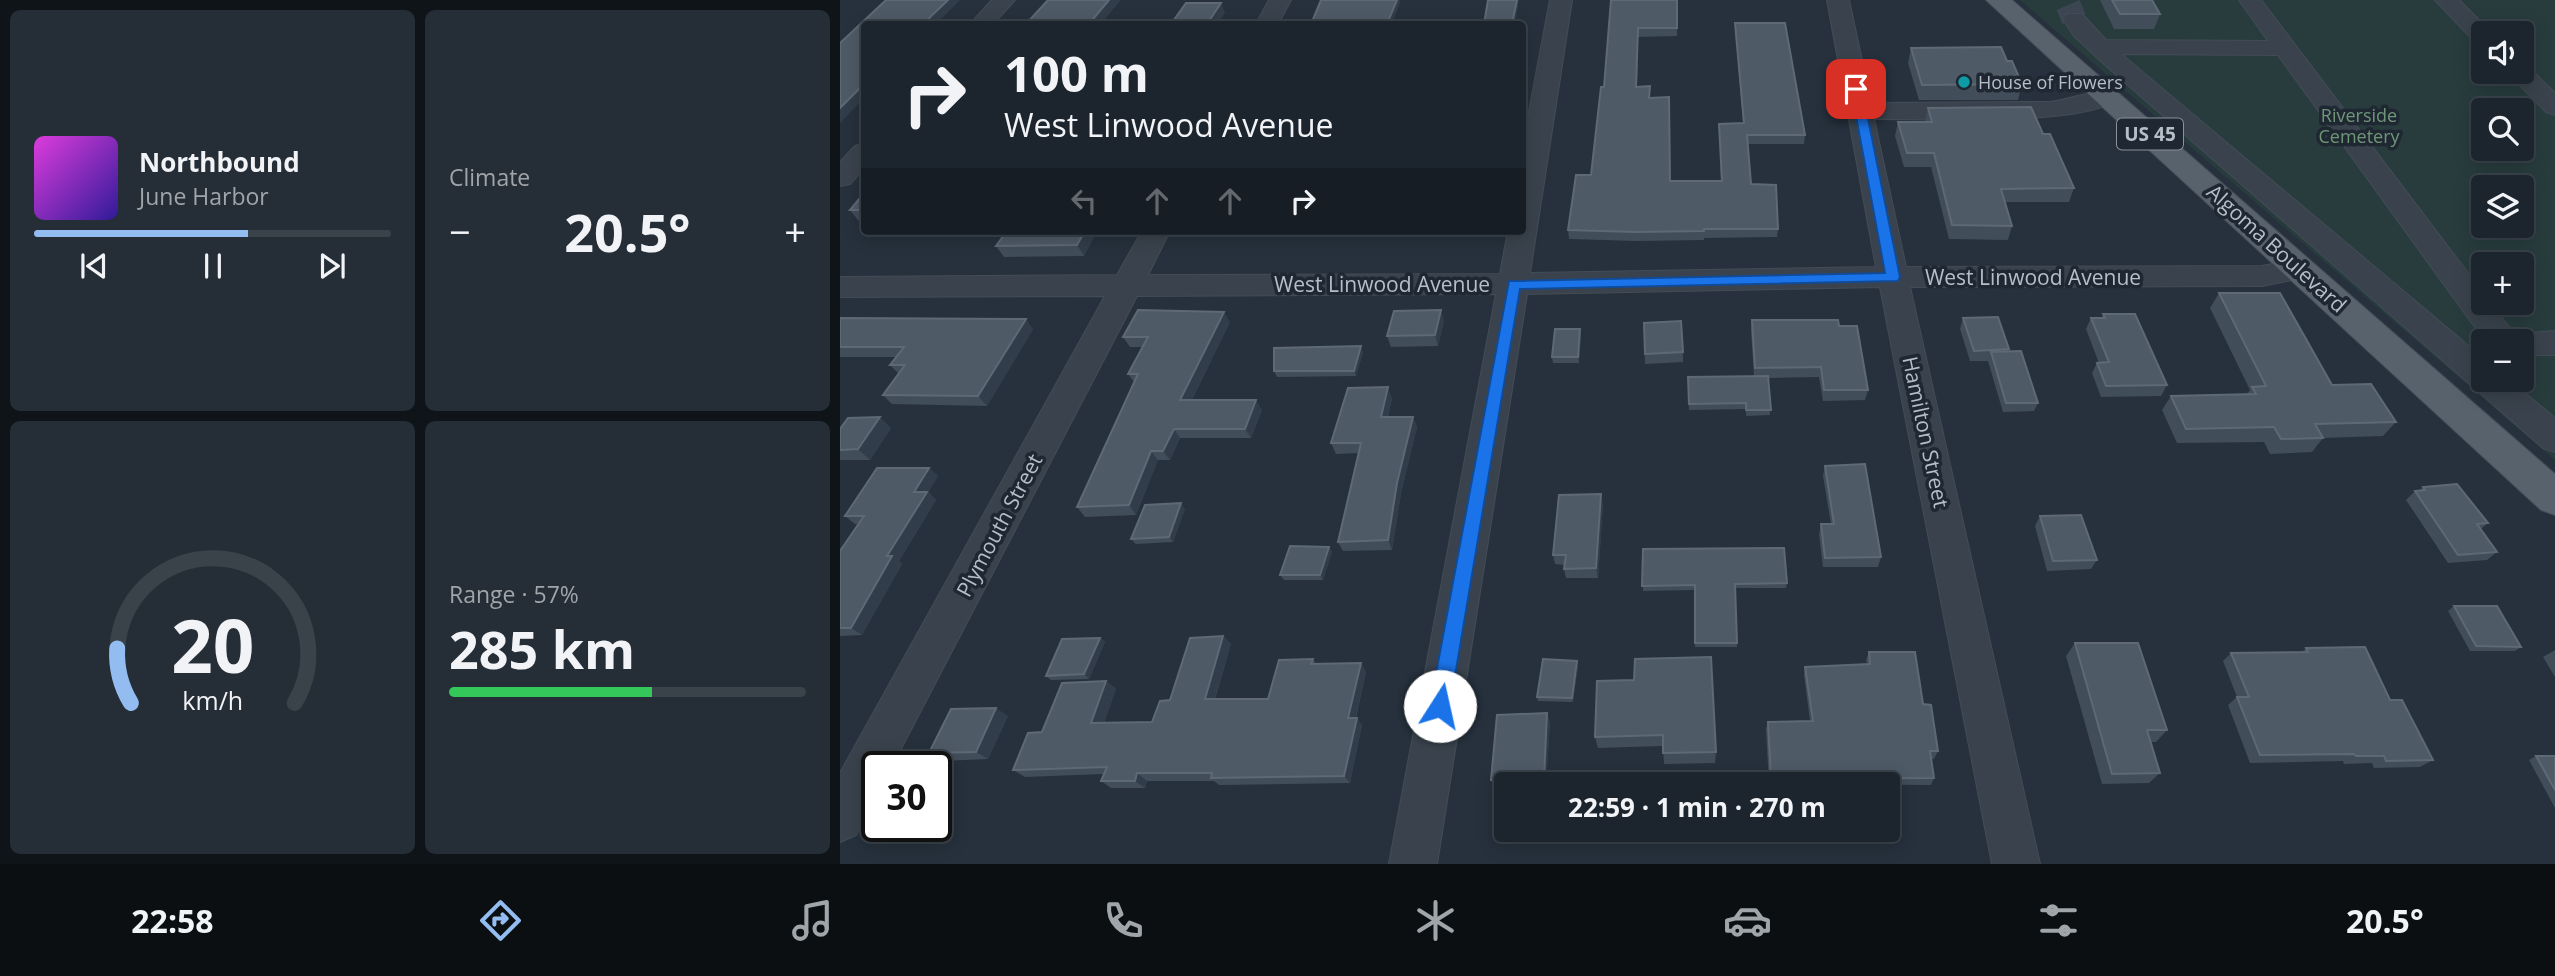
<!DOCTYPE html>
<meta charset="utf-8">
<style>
body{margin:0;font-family:"Open Sans",sans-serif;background:#252d36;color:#f1f3f6;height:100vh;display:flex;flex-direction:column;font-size:26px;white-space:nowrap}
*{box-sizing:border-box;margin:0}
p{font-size:23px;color:#a0a5aa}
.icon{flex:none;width:38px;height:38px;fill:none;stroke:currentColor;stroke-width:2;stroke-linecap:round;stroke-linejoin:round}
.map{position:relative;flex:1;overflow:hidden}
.sheet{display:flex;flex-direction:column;gap:10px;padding:10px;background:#0f1419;width:840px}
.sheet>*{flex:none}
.banner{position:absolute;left:21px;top:21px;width:665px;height:214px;border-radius:7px;box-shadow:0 4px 18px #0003,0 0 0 2px #3a424a;background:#1c252e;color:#f1f3f6;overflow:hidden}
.controls{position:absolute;left:1631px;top:21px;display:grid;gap:14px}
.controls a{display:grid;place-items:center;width:63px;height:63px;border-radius:7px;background:#1c252e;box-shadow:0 4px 18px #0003,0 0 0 2px #3a424a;font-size:35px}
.speed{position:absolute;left:21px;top:751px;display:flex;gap:14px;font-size:35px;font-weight:700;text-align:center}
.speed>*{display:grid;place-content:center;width:91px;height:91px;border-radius:50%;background:#1c252e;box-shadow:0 4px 18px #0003,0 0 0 2px #3a424a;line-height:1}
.speed .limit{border:4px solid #111;border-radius:10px;background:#fff;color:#111}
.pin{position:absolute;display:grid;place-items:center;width:60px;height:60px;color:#fff;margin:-30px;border-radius:14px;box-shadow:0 4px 10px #0006}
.me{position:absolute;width:77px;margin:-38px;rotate:10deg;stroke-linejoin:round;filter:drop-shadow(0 0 5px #0008)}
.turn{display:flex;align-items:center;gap:24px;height:147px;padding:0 28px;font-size:32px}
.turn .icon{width:91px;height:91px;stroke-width:2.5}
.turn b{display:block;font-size:49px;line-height:60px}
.lanes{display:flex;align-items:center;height:66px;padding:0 28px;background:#0003;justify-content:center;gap:35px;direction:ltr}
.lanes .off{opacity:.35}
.big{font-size:52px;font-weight:700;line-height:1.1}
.sheet .card{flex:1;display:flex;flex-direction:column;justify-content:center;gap:10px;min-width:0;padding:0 24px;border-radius:10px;background:#252d36}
.sheet .dial{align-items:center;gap:0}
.dial svg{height:182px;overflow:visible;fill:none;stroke:#3a424a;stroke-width:7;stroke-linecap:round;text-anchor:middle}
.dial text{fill:#f1f3f6;stroke:none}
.song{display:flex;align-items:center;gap:21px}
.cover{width:84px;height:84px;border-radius:10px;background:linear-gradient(135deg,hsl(300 70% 55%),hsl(250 70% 35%))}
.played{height:7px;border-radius:4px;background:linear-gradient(90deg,#93bcf0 60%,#3a424a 60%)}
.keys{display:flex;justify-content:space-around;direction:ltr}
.heat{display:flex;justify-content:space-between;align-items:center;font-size:38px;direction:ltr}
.charge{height:10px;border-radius:5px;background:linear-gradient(90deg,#34c759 57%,#3a424a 0)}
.sheet .tiles{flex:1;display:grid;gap:10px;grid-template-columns:repeat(2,1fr)}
.trip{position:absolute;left:654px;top:772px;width:406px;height:70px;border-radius:7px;background:#1c252e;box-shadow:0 4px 18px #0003,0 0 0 2px #3a424a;font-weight:700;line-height:70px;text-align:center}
.tabs{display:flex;height:112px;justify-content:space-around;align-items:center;background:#0b0f12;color:#a0a5aa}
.tabs .icon{width:49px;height:49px}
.tabs .active{color:#93bcf0}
.tabs b{font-size:32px;color:#f1f3f6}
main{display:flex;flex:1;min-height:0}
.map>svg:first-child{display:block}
</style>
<main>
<section class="sheet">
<div class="tiles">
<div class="card">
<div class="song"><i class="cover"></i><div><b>Northbound</b><p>June Harbor</p></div></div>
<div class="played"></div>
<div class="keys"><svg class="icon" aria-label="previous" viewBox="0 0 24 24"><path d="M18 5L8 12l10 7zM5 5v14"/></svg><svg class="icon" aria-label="pause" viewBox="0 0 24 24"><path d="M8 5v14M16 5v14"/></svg><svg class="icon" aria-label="next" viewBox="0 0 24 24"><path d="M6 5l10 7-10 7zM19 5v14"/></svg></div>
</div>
<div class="card"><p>Climate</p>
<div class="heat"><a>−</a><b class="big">20.5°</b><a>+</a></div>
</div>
<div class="card dial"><svg viewBox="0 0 100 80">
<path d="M14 69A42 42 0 1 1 86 69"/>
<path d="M14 69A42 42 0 0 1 8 45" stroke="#93bcf0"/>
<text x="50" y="56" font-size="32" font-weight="700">20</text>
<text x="50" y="72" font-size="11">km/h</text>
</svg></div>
<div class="card"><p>Range · 57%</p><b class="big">285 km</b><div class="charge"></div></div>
</div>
</section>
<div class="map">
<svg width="1715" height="864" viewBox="0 0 1715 864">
<rect width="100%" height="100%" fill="#26313d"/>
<path fill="#283c3e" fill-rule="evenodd" d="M1180 0H1715V460ZM1643 33H1682V72H1643ZM1643 110H1682V149H1643ZM1643 187H1682V226H1643ZM1643 264H1682V303H1643ZM1643 341H1682V380H1643Z"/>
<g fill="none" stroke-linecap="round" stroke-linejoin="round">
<path stroke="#3c4652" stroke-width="25" stroke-dasharray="25 12" stroke-linecap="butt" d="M1228 5 1234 19"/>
<g stroke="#434c56" stroke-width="2">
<path id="minor" d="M152 0H175L153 24H130Z
M429 0H451L438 24H416Z
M710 0H732L690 273 1036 267 987 0H1009L1031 103 1210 102C1229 100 1261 87 1276 91L1279 96C1258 128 1077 118 1034 119L1066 267 1422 266 1461 259 1472 262 1476 269 1472 276 1422 286 1070 287 1200 864H1152L1040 287 687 294 597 864H549L656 294 297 296 52 766H37V796L16 835 0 842V773L265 296 0 297V277L277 275 302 231H330L308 275 660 274 668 231H682V149Z
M1399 0H1421L1643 293V303H1651L1674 334 1715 331V355H1682V341H1645L1438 55 1281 54 1643 358V380H1669L1715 418V452L1703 448 1263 63 1234 36 1223 19 1226 14H1242L1266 40 1428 41Z
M1595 0H1619L1652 33H1643V44L1635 42Z
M1682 65 1688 67 1715 93V115L1706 112 1667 72H1682Z
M24 144V168L10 184 0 186V162L15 146Z"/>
</g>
<g stroke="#434c56" stroke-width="2">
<path id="major" d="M1146 0H1172L1715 474V515L1701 510Z"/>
</g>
<use href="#minor" fill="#3a434d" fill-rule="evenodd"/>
<use href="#major" fill="#58626d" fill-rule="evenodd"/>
</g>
<path fill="#424d5a" d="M771 0H837V36L798 37 797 87 810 98 830 181H881L879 124 903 123 895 23 965 135 964 144H908L911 184 938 229 937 237 864 238V240L797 241 729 239 728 230 751 175 764 87Z
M1260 0H1312L1320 14 1314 29H1274Z
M1071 48 1167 61 1182 84 1178 100H1079L1068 63Z
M1088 108 1203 134 1234 188 1229 202H1165L1172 226 1168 240 1109 239 1091 167H1064L1055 136 1058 122H1085Z
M24 193V220H18L10 210Z
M257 231 244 256 164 257 156 246Z
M1379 293 1492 385 1556 422 1543 436 1483 438 1472 452 1430 454 1424 442 1337 443 1322 410 1331 396 1407 394 1410 390 1370 308Z
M1263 314 1327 385 1321 396 1261 397 1252 373 1257 363H1259L1246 329 1251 318H1262Z
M0 318 193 329 147 406 52 404 43 395 58 373 50 365 56 357H0Z
M1123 318 1169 349 1168 352 1198 403 1194 411 1163 412 1148 361H1130L1120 329Z
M912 320 999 326 1028 390 1025 400 983 401 979 377 928 378 930 415 906 416V409L849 410 848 377 914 376 911 331Z
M604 321 598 346 551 347 547 336Z
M390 322 352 400 422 410 411 438H340L330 460H318L296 515 245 517 237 507 294 382 288 374 303 347H290L283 337Z
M804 323 843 352V362L805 364Z
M741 334 739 363H713L712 357Z
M523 352 516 376 437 377 434 371Z
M552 398 548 417H573L577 427 561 493 552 550 503 551 498 542 519 453 496 454 491 443Z
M51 428 30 460H0V429Z
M985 466 1041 557 1038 567H983L979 534 981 524H991L983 476Z
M89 468 98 476 88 492 96 500 59 561 62 564 22 635 0 636V551L18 524H15L5 516Z
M1583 487 1648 523 1641 529 1657 552 1647 560 1608 563 1566 500 1575 491H1579Z
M763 504 758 578H726L724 569 725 565 715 564 713 555Z
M345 509 333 542 296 544 291 539Z
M1200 516 1257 560 1251 569 1207 571 1195 526Z
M489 547 492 552 483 580H444L440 575Z
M803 549 947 583 946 588H895L897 647H855V590L803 591Z
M1614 606 1681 647 1675 651H1630L1608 611Z
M383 636 391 644 375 699H428L473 659 476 664 521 663 526 672 516 718 522 725 510 783 379 785 374 781H307L305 788H271L261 781 264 774 185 777 173 770 202 732 266 681 276 689 264 723 312 722Z
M260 638 265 642 249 679 211 680 206 676Z
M1235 643 1327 730 1316 742H1311L1320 773 1309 783 1262 784 1226 656Z
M1466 648 1550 700 1593 760 1580 767 1534 768 1532 763 1504 764 1503 761 1410 763 1388 705 1397 697 1383 661 1391 653 1462 652Z
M1715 650V677L1703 657Z
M1029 652 1083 704 1098 751 1094 759H1091L1094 778 1091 785 929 784 926 729 928 722 970 721 964 675 965 667 1027 664 1026 660Z
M737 661 738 665 733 702 698 701 697 697Z
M794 680 876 752 875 763 824 764 823 746 758 748 755 737Z
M168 716 148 759 102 761 89 753Z
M710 721 706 784H667V787L654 788 651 780Z
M1696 756H1715V808L1689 760Z"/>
<path fill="#313d4a" d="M108 0H120L96 24H83Z
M269 0H281L261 24H249Z
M557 0H560V3L552 24H547Z
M677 0H679L675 24H672Z
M381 3 385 13 378 24H367Z
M24 84V98L0 123V108Z
M245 231H257L244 256 237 245Z
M601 310 604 321 598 346 595 335Z
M384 312 390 322 347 410 340 400Z
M186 319 193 329 147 406 138 396Z
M740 329 741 334 739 363 738 357Z
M521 346 523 352 516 376 514 371Z
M548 387 552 398 545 427 541 417Z
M416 400 422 410 411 438 405 429Z
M40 417 51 428 30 460 18 449Z
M573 417 577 427 561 493 552 550 548 540 557 483Z
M334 429 340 438 330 460 323 451Z
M311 451 318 460 296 515 289 505Z
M89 468 98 476 88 492 96 500 59 561 62 564 22 635 11 628 47 556 74 492Z
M761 494 763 504 758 578 756 568Z
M341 503 345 509 333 542 329 537Z
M489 547 492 552 483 580 480 575Z
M383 636 391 644 372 707 365 699Z
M260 638 265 642 249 679 244 674Z
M737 661 738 665 733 702 732 698Z
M521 663 526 672 514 725 508 718Z
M266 681 276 689 261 731 251 723Z
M156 708 168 716 148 759 136 752Z
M707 713 710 721 706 784H705L704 779Z
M517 718 522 725 510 783 504 776Z
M297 773 307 781 305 788 295 781Z"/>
<path fill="#4e5a66" stroke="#5e6975" stroke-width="2" d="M46 0H108L83 24H24V84L0 108V43Z
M208 0H269L249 24H186Z
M481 0H557L547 24H471Z
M648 0H677L672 24H644Z
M771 0H837V28H798L796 87 810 86 809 98 829 97 830 181H882L879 124 904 123 895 23H945L965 135H907L911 184 936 185 938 229H864V231L796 232 728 230 736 175H751L761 87H764Z
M1272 0H1312L1320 14H1280Z
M346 3H381L367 24H331Z
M1161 47 1167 61H1172L1182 84 1082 85 1071 48Z
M1191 107 1203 134H1210L1234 188 1161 189 1172 226 1112 225 1094 153H1067L1058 122H1092L1088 108Z
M24 193V210H10Z
M167 231H245L237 245 156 246Z
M1379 293H1440L1492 385 1531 384 1556 422 1475 424 1483 438 1441 439 1434 427 1346 429 1331 396 1416 394 1412 387 1426 386Z
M298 310 384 312 340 400H416L405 429H334L323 451H311L289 505 237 507 298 374H288L308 337H283Z
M601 310 595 335 547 336 554 311Z
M1263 314H1295L1327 385 1266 386 1257 363 1269 362 1251 318H1265Z
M1158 317 1169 349 1134 351 1123 318Z
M0 318 186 319 138 396 43 395 65 365H50L64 347H0Z
M912 320H998L999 326H1017L1028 390H984L981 367 915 368Z
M841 321 843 352 805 354 804 323Z
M715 329H740L738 357H712Z
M521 346 514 371H434V348Z
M1181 351 1198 403H1166L1151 352Z
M928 376 931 410H906V403L849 404 848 377Z
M548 387 541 417H573L557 483 548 540 498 542 521 443H491L508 388Z
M40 417 18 449 0 450V429L8 418Z
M1025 464 1041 557 985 558 981 524H994L985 466Z
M37 468H89L74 492H87L47 556H52L11 628H0V551L24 516H5Z
M1617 484 1648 523 1637 524 1657 552 1618 555 1575 491 1585 490 1583 487Z
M761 494 756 568 724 569 726 555H713L719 495Z
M341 503 329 537 291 539 305 505Z
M1241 515 1257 560 1213 561 1200 516Z
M450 546 489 547 480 575H440Z
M944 548 947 583 895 584 897 643H855V585L802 586 803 549Z
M1614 606H1657L1681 647 1636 646Z
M383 636 365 699H428L439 660 473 659 471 664 521 663 508 718H517L504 776 371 778 372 773H297L295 781H261L267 767 173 770 188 733 202 732 222 683 266 681 251 723 312 722 320 701 330 700 350 638Z
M260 638 244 674 206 676 222 639Z
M1235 643H1298L1327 730H1307L1320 773 1272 774Z
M1525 647 1550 700H1562L1593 760 1546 761 1544 756H1516L1514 754 1420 755 1397 697H1409L1391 653 1468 652 1466 648Z
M1029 652H1075L1083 704 1091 705 1098 751H1090L1094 778 931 779 928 722 973 721 965 667 1030 664Z
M871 657 876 752 823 753V735L755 737 757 681 794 680 795 659Z
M703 659 737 661 732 698 697 697Z
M156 708 136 752 89 753 111 709Z
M707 713 704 779 651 780 657 715Z
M1696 756H1715V790Z"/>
<path fill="#1a73e8" stroke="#114b97" stroke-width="2" d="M1016 85 1022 89 1060 277 1058 281 680 289 610 706 607 712 600 715 593 712 590 706 669 281 1045 273 1011 89Z"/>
<circle fill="#0f9aa8" stroke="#1f2832" stroke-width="2.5" cx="1124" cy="82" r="7"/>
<g text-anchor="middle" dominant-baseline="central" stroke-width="7" stroke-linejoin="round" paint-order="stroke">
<g font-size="18" fill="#b6bec8" stroke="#1f2832" text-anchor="start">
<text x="1138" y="82">House of Flowers</text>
</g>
<g font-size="18" fill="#6f9777" stroke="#1f2832">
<text x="1519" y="115">Riverside<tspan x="1519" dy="21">Cemetery</tspan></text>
</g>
<rect fill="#1f2832" stroke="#89919b" stroke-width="2" x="1277" y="118.5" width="66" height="31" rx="5"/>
<g font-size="19" font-weight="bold" fill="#b6bec8">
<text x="1310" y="134">US 45</text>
</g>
<g font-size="21" fill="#b6bec8" stroke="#1f2832">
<text transform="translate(1437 248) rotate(42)">Algoma Boulevard</text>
<text x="1193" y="277">West Linwood Avenue</text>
<text x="542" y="284">West Linwood Avenue</text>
<text transform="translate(1086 432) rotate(78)">Hamilton Street</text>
<text transform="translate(159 525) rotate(-62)">Plymouth Street</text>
</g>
</g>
</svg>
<div class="controls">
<a><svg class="icon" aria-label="sound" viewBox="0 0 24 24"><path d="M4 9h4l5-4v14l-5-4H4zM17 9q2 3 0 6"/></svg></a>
<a><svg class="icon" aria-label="search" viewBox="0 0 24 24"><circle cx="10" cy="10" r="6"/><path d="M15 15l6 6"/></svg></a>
<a><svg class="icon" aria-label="layers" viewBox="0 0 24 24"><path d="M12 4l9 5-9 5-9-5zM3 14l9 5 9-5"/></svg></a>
<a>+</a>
<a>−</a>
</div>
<div class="speed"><div class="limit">30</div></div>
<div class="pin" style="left:1016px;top:89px;background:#d93025"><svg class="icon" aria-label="arrive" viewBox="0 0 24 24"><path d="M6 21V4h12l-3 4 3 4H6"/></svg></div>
<svg class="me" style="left:600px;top:706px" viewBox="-20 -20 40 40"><circle r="19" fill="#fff"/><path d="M0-13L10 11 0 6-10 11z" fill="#1a73e8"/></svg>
<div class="trip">22:59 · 1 min · 270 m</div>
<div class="banner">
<div class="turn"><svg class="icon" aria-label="right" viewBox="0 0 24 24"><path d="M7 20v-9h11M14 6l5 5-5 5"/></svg><div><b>100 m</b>West Linwood Avenue</div></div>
<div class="lanes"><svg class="icon off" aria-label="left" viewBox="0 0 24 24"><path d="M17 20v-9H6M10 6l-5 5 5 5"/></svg><svg class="icon off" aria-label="ahead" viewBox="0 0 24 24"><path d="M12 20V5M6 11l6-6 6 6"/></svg><svg class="icon off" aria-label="ahead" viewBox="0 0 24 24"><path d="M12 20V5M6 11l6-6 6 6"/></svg><svg class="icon" aria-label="right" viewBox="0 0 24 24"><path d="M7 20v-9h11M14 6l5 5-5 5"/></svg></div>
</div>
</div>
</main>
<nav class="tabs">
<b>22:58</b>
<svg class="icon active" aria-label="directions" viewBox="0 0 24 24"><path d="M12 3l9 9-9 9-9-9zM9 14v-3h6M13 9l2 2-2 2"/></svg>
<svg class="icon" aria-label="music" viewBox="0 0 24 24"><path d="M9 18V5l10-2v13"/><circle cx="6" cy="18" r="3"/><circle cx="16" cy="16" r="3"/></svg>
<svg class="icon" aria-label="phone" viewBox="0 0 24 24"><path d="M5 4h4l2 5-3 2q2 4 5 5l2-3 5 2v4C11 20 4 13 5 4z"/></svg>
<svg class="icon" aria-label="climate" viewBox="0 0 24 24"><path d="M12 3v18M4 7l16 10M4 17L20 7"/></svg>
<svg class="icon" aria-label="car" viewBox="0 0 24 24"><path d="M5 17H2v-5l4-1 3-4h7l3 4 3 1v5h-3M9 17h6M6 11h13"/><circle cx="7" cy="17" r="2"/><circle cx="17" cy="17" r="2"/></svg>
<svg class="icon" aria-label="filters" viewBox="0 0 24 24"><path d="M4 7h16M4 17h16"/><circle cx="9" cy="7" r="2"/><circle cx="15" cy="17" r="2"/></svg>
<b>20.5°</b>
</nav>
